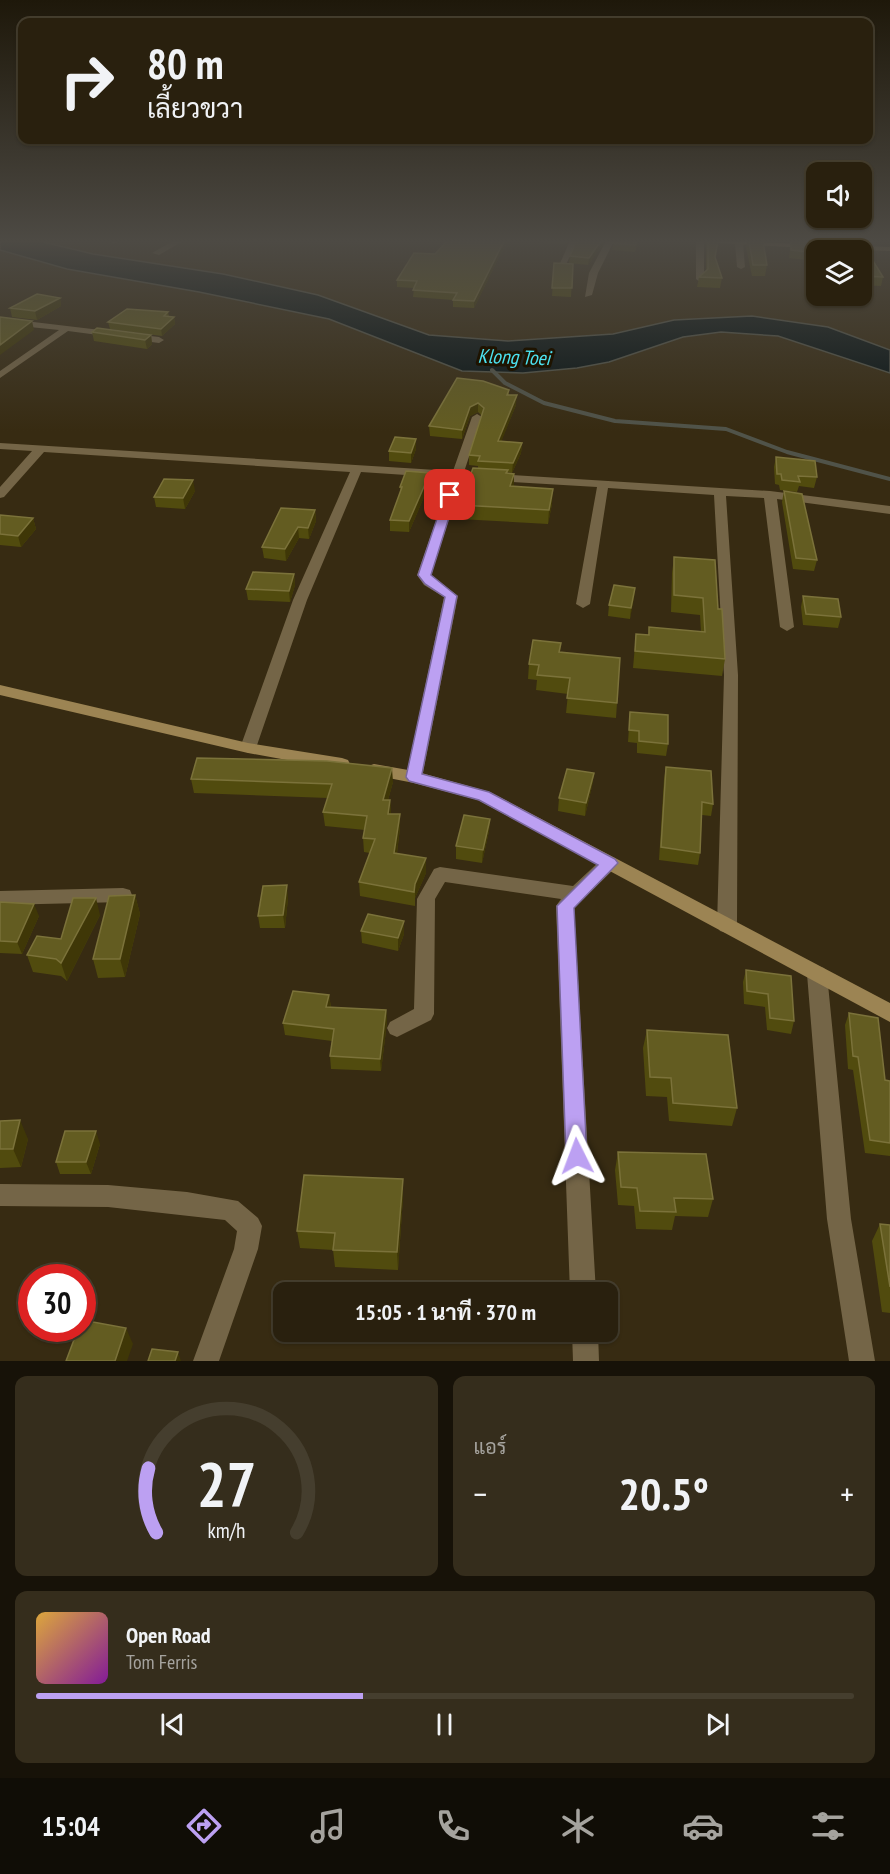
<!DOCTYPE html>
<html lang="th">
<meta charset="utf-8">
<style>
body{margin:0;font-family:"PT Sans Narrow",Sarabun,sans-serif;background:#352d1c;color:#f1f3f6;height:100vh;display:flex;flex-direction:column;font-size:22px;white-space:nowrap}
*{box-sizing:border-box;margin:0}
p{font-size:20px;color:#a5a39e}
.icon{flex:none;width:33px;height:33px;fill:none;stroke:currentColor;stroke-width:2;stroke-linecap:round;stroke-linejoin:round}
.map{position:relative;height:1361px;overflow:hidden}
.side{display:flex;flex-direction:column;gap:15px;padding:15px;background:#171208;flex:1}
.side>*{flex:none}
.banner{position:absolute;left:18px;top:18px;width:855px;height:126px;border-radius:12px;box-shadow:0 2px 4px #0004,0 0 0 2px #453e2e;background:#29200e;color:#f1f3f6;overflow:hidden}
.controls{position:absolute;left:806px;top:162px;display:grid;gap:12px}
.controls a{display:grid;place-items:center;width:66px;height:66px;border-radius:12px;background:#29200e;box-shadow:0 2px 4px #0004,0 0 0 2px #453e2e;font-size:30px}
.speed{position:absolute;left:18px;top:1264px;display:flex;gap:12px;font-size:30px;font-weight:700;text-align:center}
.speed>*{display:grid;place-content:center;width:78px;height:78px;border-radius:50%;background:#29200e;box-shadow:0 2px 4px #0004,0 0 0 2px #453e2e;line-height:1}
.speed .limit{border:9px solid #d22;background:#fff;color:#111}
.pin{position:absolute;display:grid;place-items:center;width:51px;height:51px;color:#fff;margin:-26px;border-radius:12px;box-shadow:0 3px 9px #0006}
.me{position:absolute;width:66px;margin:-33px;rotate:357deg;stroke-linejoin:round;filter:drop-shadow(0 0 4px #0008)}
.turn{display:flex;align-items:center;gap:21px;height:126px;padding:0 30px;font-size:27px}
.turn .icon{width:78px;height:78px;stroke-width:2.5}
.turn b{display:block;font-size:42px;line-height:51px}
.big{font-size:45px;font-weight:700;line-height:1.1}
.side .card{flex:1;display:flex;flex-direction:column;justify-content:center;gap:9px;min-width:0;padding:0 21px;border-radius:12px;background:#352d1c}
.side .dial{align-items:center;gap:0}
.dial svg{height:156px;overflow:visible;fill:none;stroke:#453e2e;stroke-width:7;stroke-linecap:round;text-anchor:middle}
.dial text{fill:#f1f3f6;stroke:none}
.song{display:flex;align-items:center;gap:18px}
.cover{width:72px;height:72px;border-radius:9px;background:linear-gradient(135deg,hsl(40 70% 55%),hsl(290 70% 35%))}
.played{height:6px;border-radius:3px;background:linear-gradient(90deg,#bca0f2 40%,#453e2e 40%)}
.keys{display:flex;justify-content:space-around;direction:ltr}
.heat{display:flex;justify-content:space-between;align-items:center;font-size:33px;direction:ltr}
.side .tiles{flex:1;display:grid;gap:15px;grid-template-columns:1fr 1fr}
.card:last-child{grid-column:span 2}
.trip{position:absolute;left:273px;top:1282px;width:345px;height:60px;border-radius:12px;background:#29200e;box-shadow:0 2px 4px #0004,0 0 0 2px #453e2e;font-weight:700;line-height:60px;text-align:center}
.menu{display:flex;height:96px;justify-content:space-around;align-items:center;background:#100d06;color:#a5a39e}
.menu .icon{width:42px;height:42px}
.menu .on{color:#bca0f2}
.menu b{font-size:27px;color:#f1f3f6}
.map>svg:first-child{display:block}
</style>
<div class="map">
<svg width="890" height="1361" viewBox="0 0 890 1361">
<rect width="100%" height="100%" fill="#372b12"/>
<path fill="#071315" stroke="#505349" stroke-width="1.5" d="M0 241H39L93 254 223 274 318 295 429 335 508 341 613 334 674 320 752 316 828 327 890 350V373L778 336 721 332 683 337 609 362 577 368 523 373 462 371 329 319 199 292 67 269 0 250Z"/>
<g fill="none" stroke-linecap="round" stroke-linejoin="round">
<path stroke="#505349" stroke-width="4" d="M492 370 505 383 544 403 615 421 726 429 787 452 890 479"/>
<path fill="#746547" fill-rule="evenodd" d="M110 241H120L113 244Z
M173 241H183L159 255 152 253Z
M570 241H578L563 270H557Z
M606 241H614L598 273 592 295 585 297 589 273Z
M696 241H704V279L700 282 696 279Z
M738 241 743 243 745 267 741 269 737 267 735 243Z
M0 318 159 337 164 340 159 343 68 331 0 378V371L59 330 0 324Z
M477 414 482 417 464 472 770 491 890 506V514L777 499 794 627 787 631 780 627 764 498 726 496 738 675 737 926 734 931 727 933 720 931 717 926 724 675 714 495 608 488 590 604 583 608 576 604 597 487 462 479 431 575 458 596 422 777 420 781H408L406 777 444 597 424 585 417 575 451 478 361 472 307 600 256 748 248 753 240 748 293 600 350 472 44 452 4 497 0 498V487L32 451 0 449V443L453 471 472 417Z
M609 856 615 858 618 863 615 868 574 908 596 1293H570L556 906 561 899 445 882 435 899 434 1014 431 1020 397 1037 390 1034 387 1028 390 1022 414 1009 417 899 434 869 440 867 573 886 603 858Z
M123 888 130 890 132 895 130 900 123 902 0 905V891Z
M817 966 824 968 827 974 851 1219 875 1361H849L827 1219 807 974 810 968Z
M0 1184 108 1185 187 1192 238 1201 258 1218 262 1226 258 1249 219 1361H193L234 1249 237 1231 225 1220 108 1207 0 1206Z
M572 1332H598L599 1361H573Z"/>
<path fill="#9c8453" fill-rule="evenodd" d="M715 241 809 244 813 246 809 248 719 243Z
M836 245 890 247V251L839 249H836Z
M0 685 248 743 342 758 348 760 350 764 348 768 342 770 248 753 0 695Z
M374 764 414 771 490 792 890 1003V1022L478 800 414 783 368 774 366 770 368 766Z"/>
</g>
<path fill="#514b0e" d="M542 241H568L566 244 542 242Z
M576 241H605L588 265 569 263 570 256Z
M614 241H638L635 252 612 250Z
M706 241H718L715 258 722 278 720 288 697 287 699 277 706 271Z
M747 241H763L767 265 765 276H752L746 247Z
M790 241H855L854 243 816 250V261L789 258 791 241Z
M861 251 883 277 881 286 861 285Z
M501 253 474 308 453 307V300L413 297 414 288 397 287V280L435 254Z
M554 263 573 264 571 297 552 296Z
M60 298 61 306 37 320 12 317 10 308Z
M168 312 169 316 174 317 175 324 162 336 110 329 108 322Z
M92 332 151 335 152 344 147 349 94 341Z
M457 378 509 390V395L516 405 501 441 522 443 521 453 512 473 508 472V473L514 474V486L552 504 548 524 459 519V505L478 468V466L469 465V455L482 416 478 412 470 416 462 439 430 436 429 426Z
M416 439V449L411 463 389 461V451Z
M776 457 817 477 814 488 799 486 797 492 780 490 779 485 775 484 774 467Z
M430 483 409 532 390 531V520L400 493V487Z
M195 491 185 509 156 507 154 497Z
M784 491 817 560 814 571 793 569 782 502Z
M315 510 316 521 309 539 299 538 286 561 264 558 262 547Z
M0 515 33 518 36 529 21 547 0 545Z
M674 557 718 609 725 659 722 676 633 668 636 634 648 635 649 627 701 632 700 615 671 612 672 573Z
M294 574 295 585 290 602 248 600 246 589Z
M635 588 630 619 608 616 609 605Z
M803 596 841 617 838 628 803 625 801 607Z
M561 643 560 652 617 703 616 718 566 713 568 694 536 690 537 680 528 679 529 664Z
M630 712 668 744 666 756 637 753V743L628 742Z
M666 767 713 804 711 816 702 815 700 853 698 865 659 860 664 779Z
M594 773 592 786 585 816 558 811 559 798Z
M191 779 393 782 388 800H390L391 814 400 828 397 853 426 873 415 898V906L360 896 359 882 370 853 364 852 363 838 365 830 325 826 323 812 328 798 194 793Z
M490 819 489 831 482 863 456 859V846Z
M135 895 140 914 125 977 98 978 93 959Z
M288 898 285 928H260L258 916Z
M0 902 39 916 22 954 0 953Z
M100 915 67 981 61 976 33 972 27 955 61 939Z
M404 921V934L398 951 362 943 361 931Z
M746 970 794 1021 791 1034 767 1030 765 1007 744 1004 743 982Z
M329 995 331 1007 386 1010 387 1022 381 1071 331 1069 330 1056 332 1041 285 1035 283 1023Z
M849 1013 885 1080 890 1081V1156L865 1153 853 1070 848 1069 845 1025Z
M647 1030 737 1108 732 1126 669 1121 667 1097 646 1096 643 1048Z
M0 1121 28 1139 21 1167 0 1168Z
M100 1144 91 1174H60L56 1162Z
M618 1152 713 1199 708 1217 675 1216 672 1230 636 1229 634 1206 618 1205 615 1170Z
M403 1179V1197L398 1270 335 1267 333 1250 300 1248 297 1231Z
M880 1224 890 1225V1313L882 1312 872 1241Z"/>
<path fill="#3f3707" d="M505 241H510L501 253 474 308V301L501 247Z
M601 241H605L588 265 589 258Z
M60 298 61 306 37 320 35 311Z
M174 317 175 324 162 336 161 329Z
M32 321 34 330 0 355V345Z
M151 335 152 344 147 349 145 340Z
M517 395 516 405 498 450V441Z
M478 403V412L470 416 462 439V430L470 407Z
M416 439V449L411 463V453Z
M522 443 521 453 512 473 513 463Z
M430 473V483L409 532V521Z
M514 474V488L510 486Z
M193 480 195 491 185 509 183 498Z
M553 489 552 504 548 524 549 510Z
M315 510 316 521 309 539 308 528Z
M33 518 36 529 21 547 18 536Z
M298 527 299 538 286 561 285 549Z
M294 574 295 585 290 602 289 591Z
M635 588 634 599 630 619 631 608Z
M392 768 393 782 384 814 383 800Z
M594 773 592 786 585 816 586 803Z
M390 800 391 814H388Z
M400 814V828L395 867 394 853Z
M490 819 489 831 482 863 483 850Z
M426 858V873L415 898V906V884Z
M287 885 288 898 285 928 283 915Z
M135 895 140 914 125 977 120 959Z
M96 898 100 915 67 981 61 963Z
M34 904 39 916 22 954 17 942Z
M404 921V934L398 951V938Z
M329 995 331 1008 326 1007Z
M386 1010 387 1022 381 1071 380 1059Z
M20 1120 28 1139 21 1167 13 1149Z
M96 1131 100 1144 91 1174 86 1162Z
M403 1179V1197L398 1270 397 1252Z
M126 1328 133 1344 127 1361H115Z
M178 1352 181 1361H175Z"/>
<path fill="#635c21" stroke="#7b723a" stroke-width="1.5" d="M447 241H505L501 247 474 301 453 300 457 293 413 290 417 281 397 280 414 253 435 254Z
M576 241H601L589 258 570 256Z
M614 241H637L635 245 613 243Z
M708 241H718L715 257 722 278 699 277 708 269Z
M749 241H763L767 265H753Z
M791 241 857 243 858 250H861H816V253L791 250Z
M861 251H867L883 277 861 276Z
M554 263 573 264 572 288H552Z
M37 294 60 298 35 311 10 308Z
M127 309 168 312 164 316 174 317 161 329 108 322Z
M0 317 32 321 0 345Z
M97 328 151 335 145 340 92 332Z
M457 378 483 381 509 390 507 395H517L498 441 522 443 513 463 478 461 480 456 469 455 484 408 478 403 470 407 462 430 429 426Z
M395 437 416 439 411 453 389 451Z
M776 457 815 461 817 477 798 476 800 482 782 480 781 474H777Z
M473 468 508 470 506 473 514 474 510 486 553 489 549 510 459 505Z
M406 471 430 473 409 521 390 520 402 487H400Z
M164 479 193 480 183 498 154 497Z
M784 491 802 494 817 560 796 558Z
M281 508 315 510 308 528 298 527 285 549 262 547Z
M0 515 33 518 18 536 0 534Z
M674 557 715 560 718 609H722L725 659 635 651 636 634 649 635V627L705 632 703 598 674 595Z
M253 572 294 574 289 591 246 589Z
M614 585 635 588 631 608 609 605Z
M803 596 838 599 841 617 806 614Z
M533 640 561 643 559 652 620 658 617 703 567 698 570 678 537 675 539 665 529 664Z
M630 712 668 715V744L639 741V731L629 730Z
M197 758 327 761 392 768 383 800H390L388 814H400L394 853 426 858 415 884 414 892 359 882 375 839 363 838 367 816 323 812 332 784 191 779Z
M666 767 711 771 713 804 702 802 700 853 661 847Z
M567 769 594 773 586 803 559 798Z
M464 815 490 819 483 850 456 846Z
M287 885 283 915 258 916 263 886Z
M135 895 120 959H93L109 896Z
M73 898H96L61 963 56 959 27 955 37 936 61 939Z
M0 902 34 904 17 942 0 941Z
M368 914 404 921 398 938 361 931Z
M746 970 791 976 794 1021 770 1018 768 994 747 991Z
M293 991 329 995 326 1007 386 1010 380 1059 330 1056 334 1029 283 1023Z
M849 1013 878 1018 885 1080 890 1081V1143L870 1140 858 1057 853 1056Z
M647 1030 728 1035 737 1108 673 1103 671 1078 650 1077Z
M20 1120 13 1149H0V1121Z
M65 1131H96L86 1162H56Z
M618 1152 706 1154 713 1199 674 1198 676 1212 640 1211 637 1188 621 1187Z
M304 1175 403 1179 397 1252 333 1250 335 1233 297 1231Z
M880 1224 890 1225V1287Z
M82 1320 126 1328 115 1361H66L78 1329H82Z
M152 1349 178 1352 175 1361H148Z"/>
<linearGradient id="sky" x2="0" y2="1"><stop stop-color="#1e180a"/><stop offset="0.56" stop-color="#4d4a44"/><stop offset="1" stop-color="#4d4a44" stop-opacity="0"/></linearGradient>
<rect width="890" height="431" fill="url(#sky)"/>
<path fill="#bca0f2" stroke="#7a689d" stroke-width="1.5" d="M450 491 456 495 431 575 457 596 422 774 489 792 615 859 618 863 574 908 587 1156 584 1163 577 1166 569 1163 566 1156 557 906 598 865 479 800 409 781 406 777 445 597 425 584 418 575 445 495Z"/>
<g text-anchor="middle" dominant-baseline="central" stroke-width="6" stroke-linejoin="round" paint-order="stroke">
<g font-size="20" font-style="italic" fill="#4ce2f0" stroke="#1e1300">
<text transform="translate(514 357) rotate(2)">Klong Toei</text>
</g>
</g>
</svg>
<div class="controls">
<a><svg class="icon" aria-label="sound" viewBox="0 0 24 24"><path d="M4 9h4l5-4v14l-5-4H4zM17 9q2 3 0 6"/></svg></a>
<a><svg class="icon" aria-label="layers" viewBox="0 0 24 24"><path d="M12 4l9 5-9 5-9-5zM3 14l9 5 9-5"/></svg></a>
</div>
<div class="speed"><div class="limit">30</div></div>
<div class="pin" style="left:450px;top:495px;background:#d93025"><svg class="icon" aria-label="arrive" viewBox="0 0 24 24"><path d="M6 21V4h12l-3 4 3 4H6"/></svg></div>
<svg class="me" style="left:577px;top:1156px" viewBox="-20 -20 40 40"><path d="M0-17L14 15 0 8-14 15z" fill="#bca0f2" stroke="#fff" stroke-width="4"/></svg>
<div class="trip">15:05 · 1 นาที · 370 m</div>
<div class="banner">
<div class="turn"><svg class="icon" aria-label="right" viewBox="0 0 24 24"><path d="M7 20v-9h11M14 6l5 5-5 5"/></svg><div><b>80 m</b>เลี้ยวขวา</div></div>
</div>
</div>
<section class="side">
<div class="tiles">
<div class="card dial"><svg viewBox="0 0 100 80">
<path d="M14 69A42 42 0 1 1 86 69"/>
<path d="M14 69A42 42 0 0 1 10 36" stroke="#bca0f2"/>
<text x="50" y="56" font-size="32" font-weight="700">27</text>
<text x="50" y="72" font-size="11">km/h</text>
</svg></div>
<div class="card"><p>แอร์</p>
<div class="heat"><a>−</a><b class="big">20.5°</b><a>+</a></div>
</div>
<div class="card">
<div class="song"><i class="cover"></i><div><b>Open Road</b><p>Tom Ferris</p></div></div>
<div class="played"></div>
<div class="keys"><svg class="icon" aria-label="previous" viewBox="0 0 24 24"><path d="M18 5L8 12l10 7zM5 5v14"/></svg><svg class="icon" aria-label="pause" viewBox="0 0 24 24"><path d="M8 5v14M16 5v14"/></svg><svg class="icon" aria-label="next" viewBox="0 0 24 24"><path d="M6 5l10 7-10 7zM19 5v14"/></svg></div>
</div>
</div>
</section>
<nav class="menu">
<b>15:04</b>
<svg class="icon on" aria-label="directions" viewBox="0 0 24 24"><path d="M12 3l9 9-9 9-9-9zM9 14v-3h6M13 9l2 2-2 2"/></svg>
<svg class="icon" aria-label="music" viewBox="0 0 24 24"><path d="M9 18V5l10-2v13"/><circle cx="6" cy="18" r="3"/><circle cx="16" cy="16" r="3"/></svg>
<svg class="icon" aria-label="phone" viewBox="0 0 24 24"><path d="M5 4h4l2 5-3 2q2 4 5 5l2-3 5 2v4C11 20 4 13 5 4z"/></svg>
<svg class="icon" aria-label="climate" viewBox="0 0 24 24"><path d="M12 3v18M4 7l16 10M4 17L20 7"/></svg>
<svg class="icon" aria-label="car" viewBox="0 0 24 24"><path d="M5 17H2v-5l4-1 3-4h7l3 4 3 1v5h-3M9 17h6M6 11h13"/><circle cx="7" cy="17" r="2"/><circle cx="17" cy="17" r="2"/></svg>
<svg class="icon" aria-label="filters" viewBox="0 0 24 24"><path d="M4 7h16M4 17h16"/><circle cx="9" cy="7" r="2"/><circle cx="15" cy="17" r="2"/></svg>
</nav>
